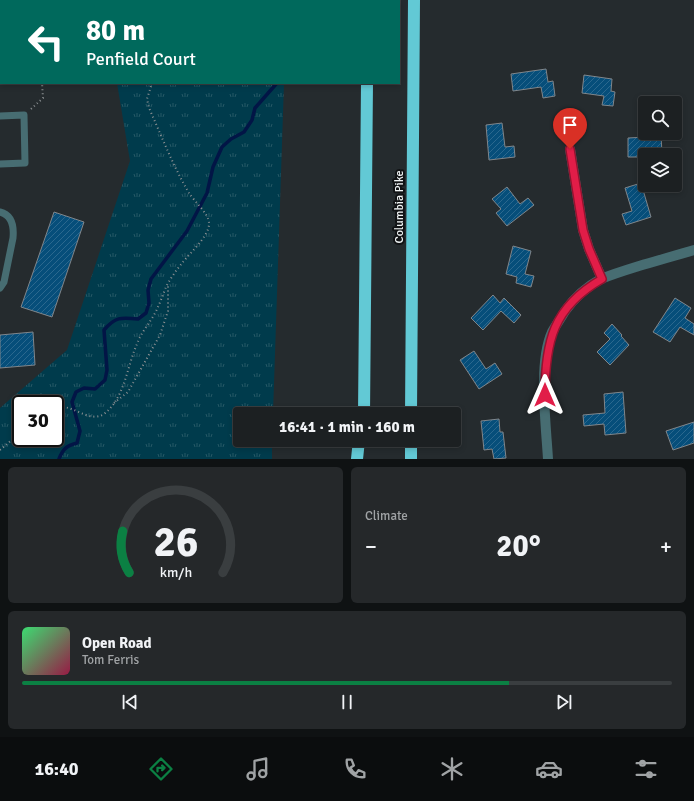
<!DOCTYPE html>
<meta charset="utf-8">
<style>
body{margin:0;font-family:Signika,sans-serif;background:#25282a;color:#f1f3f6;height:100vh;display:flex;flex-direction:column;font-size:15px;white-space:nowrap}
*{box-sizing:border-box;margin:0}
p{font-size:13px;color:#a0a3a5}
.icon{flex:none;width:22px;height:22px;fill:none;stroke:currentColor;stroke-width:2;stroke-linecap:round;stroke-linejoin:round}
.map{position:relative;height:459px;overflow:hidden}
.side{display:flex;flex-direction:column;gap:8px;padding:8px;background:#0f1213;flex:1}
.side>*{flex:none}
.guide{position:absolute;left:0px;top:0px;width:400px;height:84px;box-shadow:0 2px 6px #0003,0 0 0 1px #3a3e40;background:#00695c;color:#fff;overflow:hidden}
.fabs{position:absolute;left:638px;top:96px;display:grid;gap:8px}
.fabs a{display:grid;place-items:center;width:44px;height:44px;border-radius:4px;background:#1c2022;box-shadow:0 2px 6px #0003,0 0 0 1px #3a3e40;font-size:20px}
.speed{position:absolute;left:12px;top:395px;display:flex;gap:8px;font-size:20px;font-weight:700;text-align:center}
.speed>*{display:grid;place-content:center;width:52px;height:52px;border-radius:50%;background:#1c2022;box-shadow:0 2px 6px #0003,0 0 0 1px #3a3e40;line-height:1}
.speed .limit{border:2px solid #111;border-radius:6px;background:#fff;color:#111}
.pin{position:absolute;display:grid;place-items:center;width:34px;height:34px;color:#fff;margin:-41px -17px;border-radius:50% 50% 50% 0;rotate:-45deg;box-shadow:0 0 4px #0007}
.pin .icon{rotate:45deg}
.me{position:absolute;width:44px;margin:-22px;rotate:0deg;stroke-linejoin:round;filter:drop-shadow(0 0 3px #0008)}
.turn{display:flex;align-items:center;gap:14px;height:84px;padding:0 20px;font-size:18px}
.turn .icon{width:52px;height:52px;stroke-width:2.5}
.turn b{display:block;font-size:28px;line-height:34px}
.big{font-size:30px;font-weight:700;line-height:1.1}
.side .card{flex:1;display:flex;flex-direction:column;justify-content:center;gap:6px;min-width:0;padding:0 14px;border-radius:6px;background:#25282a}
.side .dial{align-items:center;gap:0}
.dial svg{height:104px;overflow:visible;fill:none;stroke:#3a3e40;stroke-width:7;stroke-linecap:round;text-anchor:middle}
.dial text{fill:#f1f3f6;stroke:none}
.song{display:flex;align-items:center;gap:12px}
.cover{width:48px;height:48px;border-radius:6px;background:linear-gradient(135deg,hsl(140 70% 55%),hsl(340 70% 35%))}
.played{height:4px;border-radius:2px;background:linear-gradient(90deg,#0b8043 75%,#3a3e40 75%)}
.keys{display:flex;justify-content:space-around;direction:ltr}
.heat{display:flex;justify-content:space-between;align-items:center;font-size:22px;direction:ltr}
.side .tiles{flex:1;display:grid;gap:8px;grid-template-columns:1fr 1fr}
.card:last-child{grid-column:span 2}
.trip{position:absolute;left:233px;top:407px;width:228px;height:40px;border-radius:4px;background:#1c2022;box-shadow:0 2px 6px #0003,0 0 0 1px #3a3e40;font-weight:700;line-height:40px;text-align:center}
.tab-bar{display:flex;height:64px;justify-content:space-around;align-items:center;background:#0b0d0e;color:#a0a3a5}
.tab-bar .icon{width:28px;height:28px}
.tab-bar .active{color:#0b8043}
.tab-bar b{font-size:18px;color:#f1f3f6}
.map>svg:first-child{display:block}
</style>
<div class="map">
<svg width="694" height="459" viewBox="0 0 694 459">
<defs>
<pattern id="grass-tufts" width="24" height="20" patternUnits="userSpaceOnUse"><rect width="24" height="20" fill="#003b4c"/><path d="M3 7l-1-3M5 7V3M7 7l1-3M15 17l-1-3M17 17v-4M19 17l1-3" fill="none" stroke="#265866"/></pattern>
<pattern id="building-hatch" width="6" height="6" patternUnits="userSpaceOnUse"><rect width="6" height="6" fill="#064e7a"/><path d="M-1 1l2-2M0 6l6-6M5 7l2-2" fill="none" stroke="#2b688e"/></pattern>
</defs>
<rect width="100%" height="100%" fill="#252b2e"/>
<path fill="url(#grass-tufts)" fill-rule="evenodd" d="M93 0H287L94 1Z
M117 83H284L273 414H240V440H272V459H0V408L67 350 130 161ZM21 404H55V438H21Z"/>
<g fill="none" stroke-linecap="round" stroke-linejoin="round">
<path stroke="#021546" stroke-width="3.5" d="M59 459C63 449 66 446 77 443L80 431 72 402 76 392 84 388 95 389 105 380 107 370 104 330C115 317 121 317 138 319L146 313 149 303 148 290 151 279 187 231 207 193 213 167 222 147 231 139 244 132 252 120 255 108 277 83"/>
</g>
<path fill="url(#building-hatch)" stroke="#80868b" d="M546 69 548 82 553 81 555 96 543 98 541 87 513 91 511 74Z
M584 75 612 79 611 91 615 92 613 106 602 105 604 96 582 93Z
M502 123 505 147 514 146 515 157 489 160 486 125Z
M646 133H661L662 155H645V157H628V138L646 137Z
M641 183 651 217 626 225 622 214 632 211 625 188Z
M507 187 520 204 528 198 534 205 507 226 496 213 501 209 492 199Z
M54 212 84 222 52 317 21 307Z
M513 246 531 251 525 274 534 276 531 287 516 283 517 277 506 274Z
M493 295 500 303 504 298 521 315 514 323 501 311 483 330 471 318Z
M675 298 691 308 685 318 694 324V335L680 327 670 342 653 332Z
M612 324 622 335 621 336 629 345 610 365 597 352 610 339 604 333Z
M33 332 35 365 0 368V335Z
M474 351 486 369 495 363 502 374 479 389 460 360Z
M623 392 626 433 605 435 604 424 584 426 583 415 605 413 604 394Z
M499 419 500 432H503L506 458 494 459 492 449 484 450 481 421Z
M694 422V443L673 450 666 431Z"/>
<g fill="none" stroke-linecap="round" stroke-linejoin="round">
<path stroke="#8c9193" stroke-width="2" stroke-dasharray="1 3" stroke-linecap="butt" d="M153 0 154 1
M0 17H1
M31 109 43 98 42 83
M114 403 128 392 160 335 168 311V286
M55 408C72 402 88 424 104 414 125 398 127 366 137 344 141 333 148 325 154 315 159 306 162 297 166 287 170 279 177 269 183 262 190 253 210 235 209 223 209 214 194 201 189 193 173 166 162 137 149 108L147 99 152 83
M0 450 21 432"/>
<path stroke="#476d72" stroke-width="7" d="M0 116 24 115 25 163 0 164
M0 212C12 215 14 227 13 238L4 282 0 288"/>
<path stroke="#476d72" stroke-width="10" d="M570 149 583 230 589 249 602 279
M548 459C546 424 538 363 552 332 556 325 561 318 565 311 575 297 586 287 601 279 613 274 626 270 639 266 657 261 676 255 694 250"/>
<path stroke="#62c9d5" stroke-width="12" d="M367 1V0
M364 414 367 83
M411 414 414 0
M357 459 359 440
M411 459V440"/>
</g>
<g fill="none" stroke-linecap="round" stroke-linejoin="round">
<g stroke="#92132f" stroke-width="10">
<path id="route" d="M545 395C545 342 553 307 602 279L589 249 583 230 570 149"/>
</g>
<use href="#route" stroke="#e11d48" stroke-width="7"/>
</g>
<g text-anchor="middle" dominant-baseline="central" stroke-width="4" stroke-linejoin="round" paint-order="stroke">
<g font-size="12" fill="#f1f5f6" stroke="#111315">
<text transform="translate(399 207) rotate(-90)">Columbia Pike</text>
</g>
</g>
</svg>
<div class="fabs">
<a><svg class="icon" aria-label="search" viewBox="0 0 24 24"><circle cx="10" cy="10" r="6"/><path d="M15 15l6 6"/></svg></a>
<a><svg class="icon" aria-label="layers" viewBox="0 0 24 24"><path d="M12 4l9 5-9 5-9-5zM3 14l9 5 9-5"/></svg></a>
</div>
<div class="speed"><div class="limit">30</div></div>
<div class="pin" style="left:570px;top:149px;background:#d93025"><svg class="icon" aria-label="arrive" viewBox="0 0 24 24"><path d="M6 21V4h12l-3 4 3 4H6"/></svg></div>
<svg class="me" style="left:545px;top:395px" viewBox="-20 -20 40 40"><path d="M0-17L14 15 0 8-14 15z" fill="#e11d48" stroke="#fff" stroke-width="4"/></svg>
<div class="trip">16:41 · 1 min · 160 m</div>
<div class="guide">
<div class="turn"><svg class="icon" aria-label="left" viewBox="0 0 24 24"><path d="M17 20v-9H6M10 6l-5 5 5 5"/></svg><div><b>80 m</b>Penfield Court</div></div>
</div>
</div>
<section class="side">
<div class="tiles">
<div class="card dial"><svg viewBox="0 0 100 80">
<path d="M14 69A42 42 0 1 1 86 69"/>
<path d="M14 69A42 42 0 0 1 9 37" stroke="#0b8043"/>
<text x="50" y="56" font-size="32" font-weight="700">26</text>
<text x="50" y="72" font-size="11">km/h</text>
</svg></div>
<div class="card"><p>Climate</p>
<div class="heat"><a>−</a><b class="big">20°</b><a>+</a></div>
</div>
<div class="card">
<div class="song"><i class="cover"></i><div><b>Open Road</b><p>Tom Ferris</p></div></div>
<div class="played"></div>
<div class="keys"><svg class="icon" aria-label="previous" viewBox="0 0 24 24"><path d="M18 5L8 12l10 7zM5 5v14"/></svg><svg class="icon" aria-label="pause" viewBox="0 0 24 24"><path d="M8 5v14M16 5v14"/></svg><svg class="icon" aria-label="next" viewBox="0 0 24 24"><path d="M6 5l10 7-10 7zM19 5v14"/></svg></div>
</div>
</div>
</section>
<nav class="tab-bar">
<b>16:40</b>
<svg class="icon active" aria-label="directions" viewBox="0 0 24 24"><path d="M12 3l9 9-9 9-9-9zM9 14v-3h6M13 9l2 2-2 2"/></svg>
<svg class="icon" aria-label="music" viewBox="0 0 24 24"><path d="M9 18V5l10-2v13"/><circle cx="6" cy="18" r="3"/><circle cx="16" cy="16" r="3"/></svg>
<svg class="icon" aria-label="phone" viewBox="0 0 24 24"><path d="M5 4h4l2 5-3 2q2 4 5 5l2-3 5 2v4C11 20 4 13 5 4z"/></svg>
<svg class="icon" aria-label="climate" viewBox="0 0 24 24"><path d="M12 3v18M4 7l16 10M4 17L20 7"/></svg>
<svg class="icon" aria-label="car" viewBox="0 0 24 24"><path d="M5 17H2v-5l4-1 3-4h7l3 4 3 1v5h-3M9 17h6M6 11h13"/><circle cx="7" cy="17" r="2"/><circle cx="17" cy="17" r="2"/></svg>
<svg class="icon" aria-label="filters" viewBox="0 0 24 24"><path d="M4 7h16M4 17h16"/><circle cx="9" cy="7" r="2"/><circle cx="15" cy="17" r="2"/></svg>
</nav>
